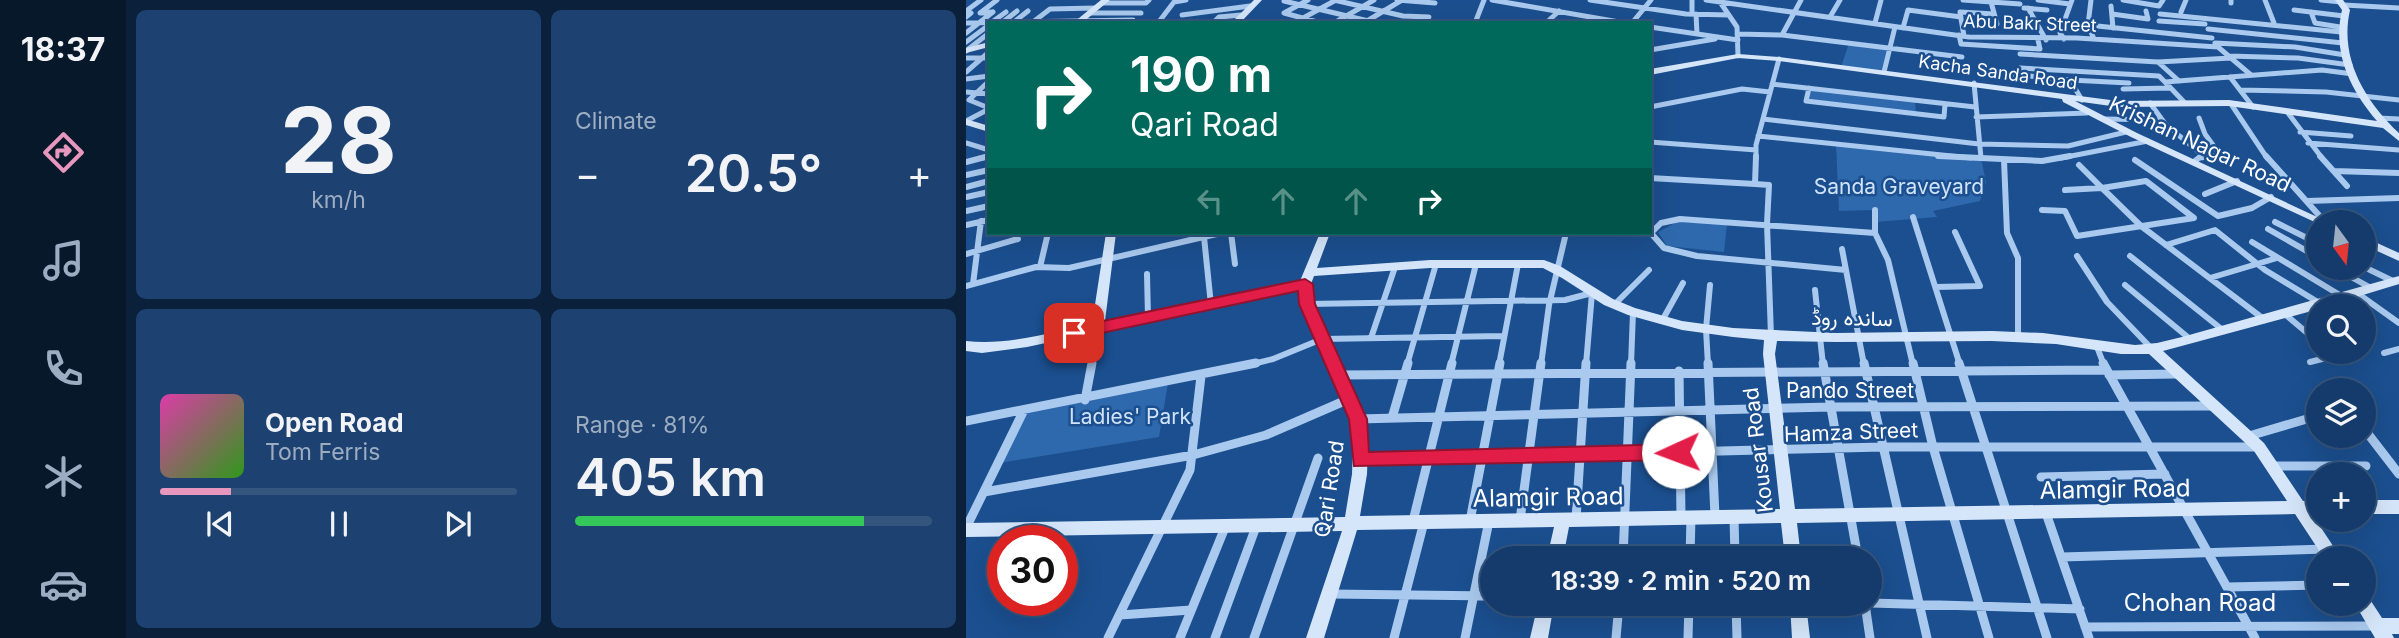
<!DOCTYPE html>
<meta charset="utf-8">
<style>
body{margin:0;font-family:Inter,Vazirmatn,sans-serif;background:#1d4271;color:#f1f3f6;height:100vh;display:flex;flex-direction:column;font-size:26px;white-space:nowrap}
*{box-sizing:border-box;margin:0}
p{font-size:23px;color:#9dadc1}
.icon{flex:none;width:38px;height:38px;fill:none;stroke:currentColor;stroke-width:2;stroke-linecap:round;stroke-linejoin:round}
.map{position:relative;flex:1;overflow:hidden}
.side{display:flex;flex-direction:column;gap:10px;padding:10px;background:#0b203b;width:840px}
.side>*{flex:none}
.banner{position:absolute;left:21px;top:21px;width:665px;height:214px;border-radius:0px;box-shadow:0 7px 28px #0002,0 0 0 2px #33557e;background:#00695c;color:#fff;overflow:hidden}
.needle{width:46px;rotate:165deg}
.buttons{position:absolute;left:1340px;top:210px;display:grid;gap:14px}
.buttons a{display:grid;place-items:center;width:70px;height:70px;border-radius:50%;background:#143b6b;box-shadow:0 7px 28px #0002,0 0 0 2px #33557e;font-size:35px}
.speed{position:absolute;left:21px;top:525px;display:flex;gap:14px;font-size:35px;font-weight:700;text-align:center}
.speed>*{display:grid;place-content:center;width:91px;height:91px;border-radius:50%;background:#143b6b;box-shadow:0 7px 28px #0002,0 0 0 2px #33557e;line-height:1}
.speed .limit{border:10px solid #d22;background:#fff;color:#111}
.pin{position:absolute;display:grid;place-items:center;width:60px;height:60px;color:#fff;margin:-30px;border-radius:14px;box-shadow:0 4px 10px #0006}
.me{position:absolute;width:77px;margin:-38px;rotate:268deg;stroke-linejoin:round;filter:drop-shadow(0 0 5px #0008)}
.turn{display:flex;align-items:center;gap:24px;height:147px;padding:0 28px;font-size:32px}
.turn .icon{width:91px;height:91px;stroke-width:2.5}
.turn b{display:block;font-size:49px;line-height:60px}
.lanes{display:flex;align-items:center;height:66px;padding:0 28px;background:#0003;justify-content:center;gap:35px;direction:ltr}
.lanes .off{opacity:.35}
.big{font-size:52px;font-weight:600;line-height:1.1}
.side .card{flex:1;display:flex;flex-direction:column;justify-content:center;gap:10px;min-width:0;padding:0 24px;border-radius:10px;background:#1d4271}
.side .dial{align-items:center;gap:0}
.dial b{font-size:91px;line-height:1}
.song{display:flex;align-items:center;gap:21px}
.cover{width:84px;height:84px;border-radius:10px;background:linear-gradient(135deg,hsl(320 70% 55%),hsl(110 70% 35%))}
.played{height:7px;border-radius:4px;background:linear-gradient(90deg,#e797bd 20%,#33557e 20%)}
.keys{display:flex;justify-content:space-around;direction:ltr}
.heat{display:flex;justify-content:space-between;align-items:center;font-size:38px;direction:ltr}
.charge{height:10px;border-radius:5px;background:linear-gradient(90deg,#34c759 81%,#33557e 0)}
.side .tiles{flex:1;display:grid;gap:10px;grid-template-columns:repeat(2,1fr)}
.trip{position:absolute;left:514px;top:546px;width:402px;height:70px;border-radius:35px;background:#143b6b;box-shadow:0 7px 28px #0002,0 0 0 2px #33557e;font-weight:600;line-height:70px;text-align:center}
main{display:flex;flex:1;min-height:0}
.tabs{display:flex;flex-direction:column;width:126px;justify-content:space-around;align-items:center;background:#08182b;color:#9dadc1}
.tabs .icon{width:49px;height:49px}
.tabs .on{color:#e797bd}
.tabs b{font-size:32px;color:#f1f3f6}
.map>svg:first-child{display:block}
</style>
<main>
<nav class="tabs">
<b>18:37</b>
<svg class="icon on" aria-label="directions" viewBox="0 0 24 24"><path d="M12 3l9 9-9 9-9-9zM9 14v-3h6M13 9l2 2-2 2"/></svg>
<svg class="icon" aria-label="music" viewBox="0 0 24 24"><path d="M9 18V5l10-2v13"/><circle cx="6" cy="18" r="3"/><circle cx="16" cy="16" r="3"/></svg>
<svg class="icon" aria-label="phone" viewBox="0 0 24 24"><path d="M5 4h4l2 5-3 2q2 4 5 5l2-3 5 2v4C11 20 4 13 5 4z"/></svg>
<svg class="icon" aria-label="climate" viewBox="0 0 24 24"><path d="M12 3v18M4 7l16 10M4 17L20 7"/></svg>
<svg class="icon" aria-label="car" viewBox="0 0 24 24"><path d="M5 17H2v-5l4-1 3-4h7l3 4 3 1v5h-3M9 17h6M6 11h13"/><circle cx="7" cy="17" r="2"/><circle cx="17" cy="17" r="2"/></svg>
</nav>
<section class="side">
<div class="tiles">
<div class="card dial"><b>28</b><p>km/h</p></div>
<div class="card"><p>Climate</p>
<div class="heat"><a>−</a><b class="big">20.5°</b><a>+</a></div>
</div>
<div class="card">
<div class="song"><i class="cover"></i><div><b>Open Road</b><p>Tom Ferris</p></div></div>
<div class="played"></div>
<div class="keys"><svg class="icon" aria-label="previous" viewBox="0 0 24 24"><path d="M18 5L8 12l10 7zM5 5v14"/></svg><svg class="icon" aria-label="pause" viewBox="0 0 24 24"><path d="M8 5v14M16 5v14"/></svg><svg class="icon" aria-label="next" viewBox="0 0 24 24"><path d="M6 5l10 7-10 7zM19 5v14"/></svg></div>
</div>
<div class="card"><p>Range · 81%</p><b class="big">405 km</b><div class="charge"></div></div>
</div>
</section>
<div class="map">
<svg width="1433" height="638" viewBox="0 0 1433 638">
<rect width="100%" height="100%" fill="#1b4f8f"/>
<path fill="#2e69ad" d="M883 43 924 48 918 72 875 67Z
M843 88 949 101 950 114 840 101Z
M870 145 1015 158 1020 182 1014 201 967 211 971 217 909 222 908 210 873 211Z
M711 222 761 224 758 252 701 246 692 232Z
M202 383 193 437 33 463 57 412Z"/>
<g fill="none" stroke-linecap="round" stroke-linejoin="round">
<path stroke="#a9c9ee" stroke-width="5" d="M342 0 318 13 355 23
M368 0 437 16 463 17
M431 0 469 3
M526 0 659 23
M624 0 720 14 763 15
M726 0V14
M740 0 1003 37 1111 38 1252 47 1249 43 1329 47 1379 55
M997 0 1054 4
M1072 0 1104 4
M1125 0 1122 25 1128 39
M1157 0 1193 6 1197 0
M1265 0V3
M1299 0 1308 23
M1355 0 1375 2
M318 1 411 23
M754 2 771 27 772 56
M1025 2 1031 24
M136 3H180L183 0
M1378 5 1433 8
M1145 6 1147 28
M1058 8 1081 10
M1062 8 1080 40
M1328 10 1378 16
M0 11 15 0
M26 12 14 13 31 0
M994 12 1028 14
M1215 12 1220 0
M1345 12 1349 23 1374 27
M124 13H175
M994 13 998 36
M730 14 731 34
M1146 14 1182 19 1180 11
M1194 14 1375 32
M216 15 284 6
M0 17 5 13
M864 17 874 0
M401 21 436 0
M1193 21 1239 24
M26 22 40 12
M37 22 51 11
M48 22 62 11
M67 22 84 9 130 8
M0 23 167 20
M192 23 208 2 220 0
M247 23 253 17 275 15
M328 23 370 0
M368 23 408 0
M509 23 518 0
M580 23 593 11
M666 23 685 0
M909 23 915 0
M1122 25 1246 38
M684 27 772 40
M937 28 942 10 995 17
M1242 29 1377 43
M0 33 27 12
M771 34 816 35 996 57
M816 35 835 0
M993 35 995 44 1074 49 1072 40
M1098 39 1094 33 1106 0
M0 42 23 25
M1252 47 1285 75
M684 50 749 39
M0 51 23 33
M1054 54 1192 62 1265 58
M1263 56 1332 58 1384 65
M0 58H19
M1192 62 1213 81
M1054 68 1193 76 1199 82
M0 72 23 52
M918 72 929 27
M1034 73 1104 80
M1264 77 1287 107
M0 79 23 76
M23 81 3 100 23 108
M1008 83 1015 158
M806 84 1009 107
M843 88 840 101 978 117 979 104
M1157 89 1204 88
M1274 90 1360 92 1433 100
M0 92 23 94
M1116 100 1104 80 1163 83
M1184 103 1200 125 1238 156
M1219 103 1199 82 1356 70 1387 74
M1265 104 1301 158
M684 107 776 89 804 92
M1322 113 1356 158
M1010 117 1121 113
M1233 118 1239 134 1255 156 1233 158
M1413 118 1433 119
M797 119 1013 144 1102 146 1160 132
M1138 119 1196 120
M0 121 23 109
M1334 132 1385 136
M792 136 1005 158
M684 142 790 150
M0 143 23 150
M1342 143 1433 150
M17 158 23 156
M790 158V145L813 59
M1095 158 1182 141"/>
<path stroke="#a9c9ee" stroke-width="6" d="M790 156 789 184 803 185 801 224 805 336
M972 156 1076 161 1104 156
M1300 156 1359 222
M1354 156 1381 186
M1038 160 1041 233 1052 258V338
M1169 160 1252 216 1286 208 1305 197
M1229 161 1234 157 1255 156
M0 162 23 156
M1368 171 1433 173
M0 175 23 170
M684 178 789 184
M0 187 23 181
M1099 190 1136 188 1175 226 1299 320
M1239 194 1271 181
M0 197 23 192
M1341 201 1433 198
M909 210V233
M1076 210 1099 211 1111 236 1228 218 1180 181 1136 188 1113 165
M0 211 23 206
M947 217 994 365
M1309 222 1353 244
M0 225 23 220
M1302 229 1353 258
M684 232 698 248 731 256 880 270
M686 232 695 223 714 219 909 233 922 260 947 365
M265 233 269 264
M238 237 245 305
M1286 242 1377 297
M1200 245 1249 230 1299 270 1355 304
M876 249 898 365
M0 254 52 239
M1111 256 1141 302 1186 349
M1164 256 1258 331
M74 267 82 233
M1398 267 1429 282
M1369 268 1405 288
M181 274 182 317
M1244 278 1311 258
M7 284 15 221
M1159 285 1224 339
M0 286 70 267 103 268 255 233
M970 287 1014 286 989 232
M849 290 857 365
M1391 293 1433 323
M341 304 599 300 626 293 620 365
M648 305 683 270
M1320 315 1353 343
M697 319 717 283
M405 338 429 267
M1131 347 1138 365
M1418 353 1433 349
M1344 362 1368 356 1363 352
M125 365 132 328
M283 365 307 359 356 339 537 336
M441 365 470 264
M485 365 510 264
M533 365 552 264
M575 365 583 305 600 233
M665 365 667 312
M742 365 740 329 744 285"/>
<path stroke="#a9c9ee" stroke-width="9" d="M742 363 749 516
M857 363 892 558
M898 363 961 638
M947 363 967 447 1023 638
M993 363 1081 638
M1137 363 1289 638
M713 371 715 517
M372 375 1140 370
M1143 375 1212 374
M119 400 126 363
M426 418 442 363
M392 419 865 407 1247 406
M0 421 290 363
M1399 430 1433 474
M1283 436 1351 416
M395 460 917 447H1293
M1307 466H1400
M1075 477 1199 474
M18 492 227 455 300 435 383 399
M1080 513 1123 638
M768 517 769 558
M610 519 620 363
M554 520 575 363
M447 521 486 363
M504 521 534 363
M0 528 57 412
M1096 557 1360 549
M657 558 665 363
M724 558 725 517
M1261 587 1353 585
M365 594 527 596
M905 603 1114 609
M770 604 771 638
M899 604 904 638
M154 615 225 610
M1119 627 1409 626
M142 638 224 470 235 376
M214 638 260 525
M249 638 291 524
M288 638 352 458
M428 638 458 522
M499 638 523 521
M650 638 653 604
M722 638 723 604"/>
<path fill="#d6e6fa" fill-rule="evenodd" d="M135 0H144L116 23H107Z
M288 0H296L274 23H265Z
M1369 0H1377L1384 10C1373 58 1399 101 1433 133V141L1417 128 1263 106 1152 107 1109 101 1171 133 1362 222H1353V224L1165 137 1097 102 1096 99 813 61 772 58 684 75V69L772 54 813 57 1152 101 1263 100 1411 121C1384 90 1366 52 1376 10Z
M23 42V47L0 53V48Z
M0 119 23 126V132L0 125Z
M140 233H150L139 321 334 281 354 233H364L351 268 464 260H578L594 266 647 299 669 308 716 321 767 328 870 333 1026 331 1077 333 1169 345 1191 343 1216 337 1433 276V284L1361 306H1353V309L1197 351 1298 443 1337 501 1353 500V514H1346L1375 558H1358L1329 514 831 523 835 558H819L815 523 603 527 597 558H581L588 527 391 530 358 638H340L376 531 0 537V523L379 517 386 474 387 447 385 419 334 300 333 289 61 347 16 353 0 351V341C41 346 86 332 126 324ZM464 268H577L596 278 638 305 662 315 716 330 767 337 798 340 797 354 814 509 394 516 401 474 402 447 399 419 346 300 345 284 348 276ZM811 341 870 342 1026 341 1090 344 1155 354H1183L1288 451 1321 501 829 509 809 354Z
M1398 237 1433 253V261L1398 245Z
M1398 500H1433V514H1398Z
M1398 596 1403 598 1416 618H1433V634H1426L1428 638H1409L1389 604H1398Z
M572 604H588L582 638H564Z
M824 604H840L844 638H826Z"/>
</g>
<path fill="#e11d48" stroke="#92132f" stroke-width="2" d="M339 279 347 284 349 304 401 419 403 452 712 444 719 447 722 452 719 458 712 460 388 466 383 419 333 304 332 291 108 339 100 333 108 327Z"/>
<g text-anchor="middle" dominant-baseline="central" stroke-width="5" stroke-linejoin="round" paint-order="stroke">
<g font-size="18" fill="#fff" stroke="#1b4f8f">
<text transform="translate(1064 23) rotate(2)">Abu Bakr Street</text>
<text transform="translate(1032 72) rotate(8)">Kacha Sanda Road</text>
</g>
<g font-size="21" fill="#fff" stroke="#1b4f8f">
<text transform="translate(1234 144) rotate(25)">Krishan Nagar Road</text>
<text transform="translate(886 318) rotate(1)">ساندہ روڈ</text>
<text x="884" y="390">Pando Street</text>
<text transform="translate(885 432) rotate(-2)">Hamza Street</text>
<text transform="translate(792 450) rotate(-97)">Kousar Road</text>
<text transform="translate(363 489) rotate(-81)">Qari Road</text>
</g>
<g font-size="21" fill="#cfe3fa" stroke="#1b4f8f">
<text x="933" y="186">Sanda Graveyard</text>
<text x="164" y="416">Ladies' Park</text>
</g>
<g font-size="24" fill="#fff" stroke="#1b4f8f">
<text transform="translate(1149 489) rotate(-1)">Alamgir Road</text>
<text transform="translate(582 497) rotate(-1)">Alamgir Road</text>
<text x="1234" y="602">Chohan Road</text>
</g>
</g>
</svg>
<div class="buttons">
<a><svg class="needle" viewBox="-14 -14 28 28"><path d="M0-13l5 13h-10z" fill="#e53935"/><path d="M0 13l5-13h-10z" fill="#9dadc1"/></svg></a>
<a><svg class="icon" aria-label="search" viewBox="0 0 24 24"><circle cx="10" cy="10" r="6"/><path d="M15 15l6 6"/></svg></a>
<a><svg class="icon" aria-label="layers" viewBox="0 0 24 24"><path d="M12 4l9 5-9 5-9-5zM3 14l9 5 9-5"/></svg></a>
<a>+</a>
<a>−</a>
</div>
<div class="speed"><div class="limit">30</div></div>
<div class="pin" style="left:108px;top:333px;background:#d93025"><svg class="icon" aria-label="arrive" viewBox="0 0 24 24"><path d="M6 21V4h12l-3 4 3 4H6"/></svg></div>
<svg class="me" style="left:712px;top:452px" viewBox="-20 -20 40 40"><circle r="19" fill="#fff"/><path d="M0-13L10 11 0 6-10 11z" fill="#e11d48"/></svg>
<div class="trip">18:39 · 2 min · 520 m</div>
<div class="banner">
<div class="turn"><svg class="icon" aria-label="right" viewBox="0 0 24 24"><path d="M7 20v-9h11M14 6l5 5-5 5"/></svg><div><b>190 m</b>Qari Road</div></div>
<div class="lanes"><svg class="icon off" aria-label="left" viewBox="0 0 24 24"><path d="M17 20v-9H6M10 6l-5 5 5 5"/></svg><svg class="icon off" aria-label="ahead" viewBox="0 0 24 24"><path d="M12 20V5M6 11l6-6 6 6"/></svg><svg class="icon off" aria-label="ahead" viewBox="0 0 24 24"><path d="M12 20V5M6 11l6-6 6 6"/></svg><svg class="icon" aria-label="right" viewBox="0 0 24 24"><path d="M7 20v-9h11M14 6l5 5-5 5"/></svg></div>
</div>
</div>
</main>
